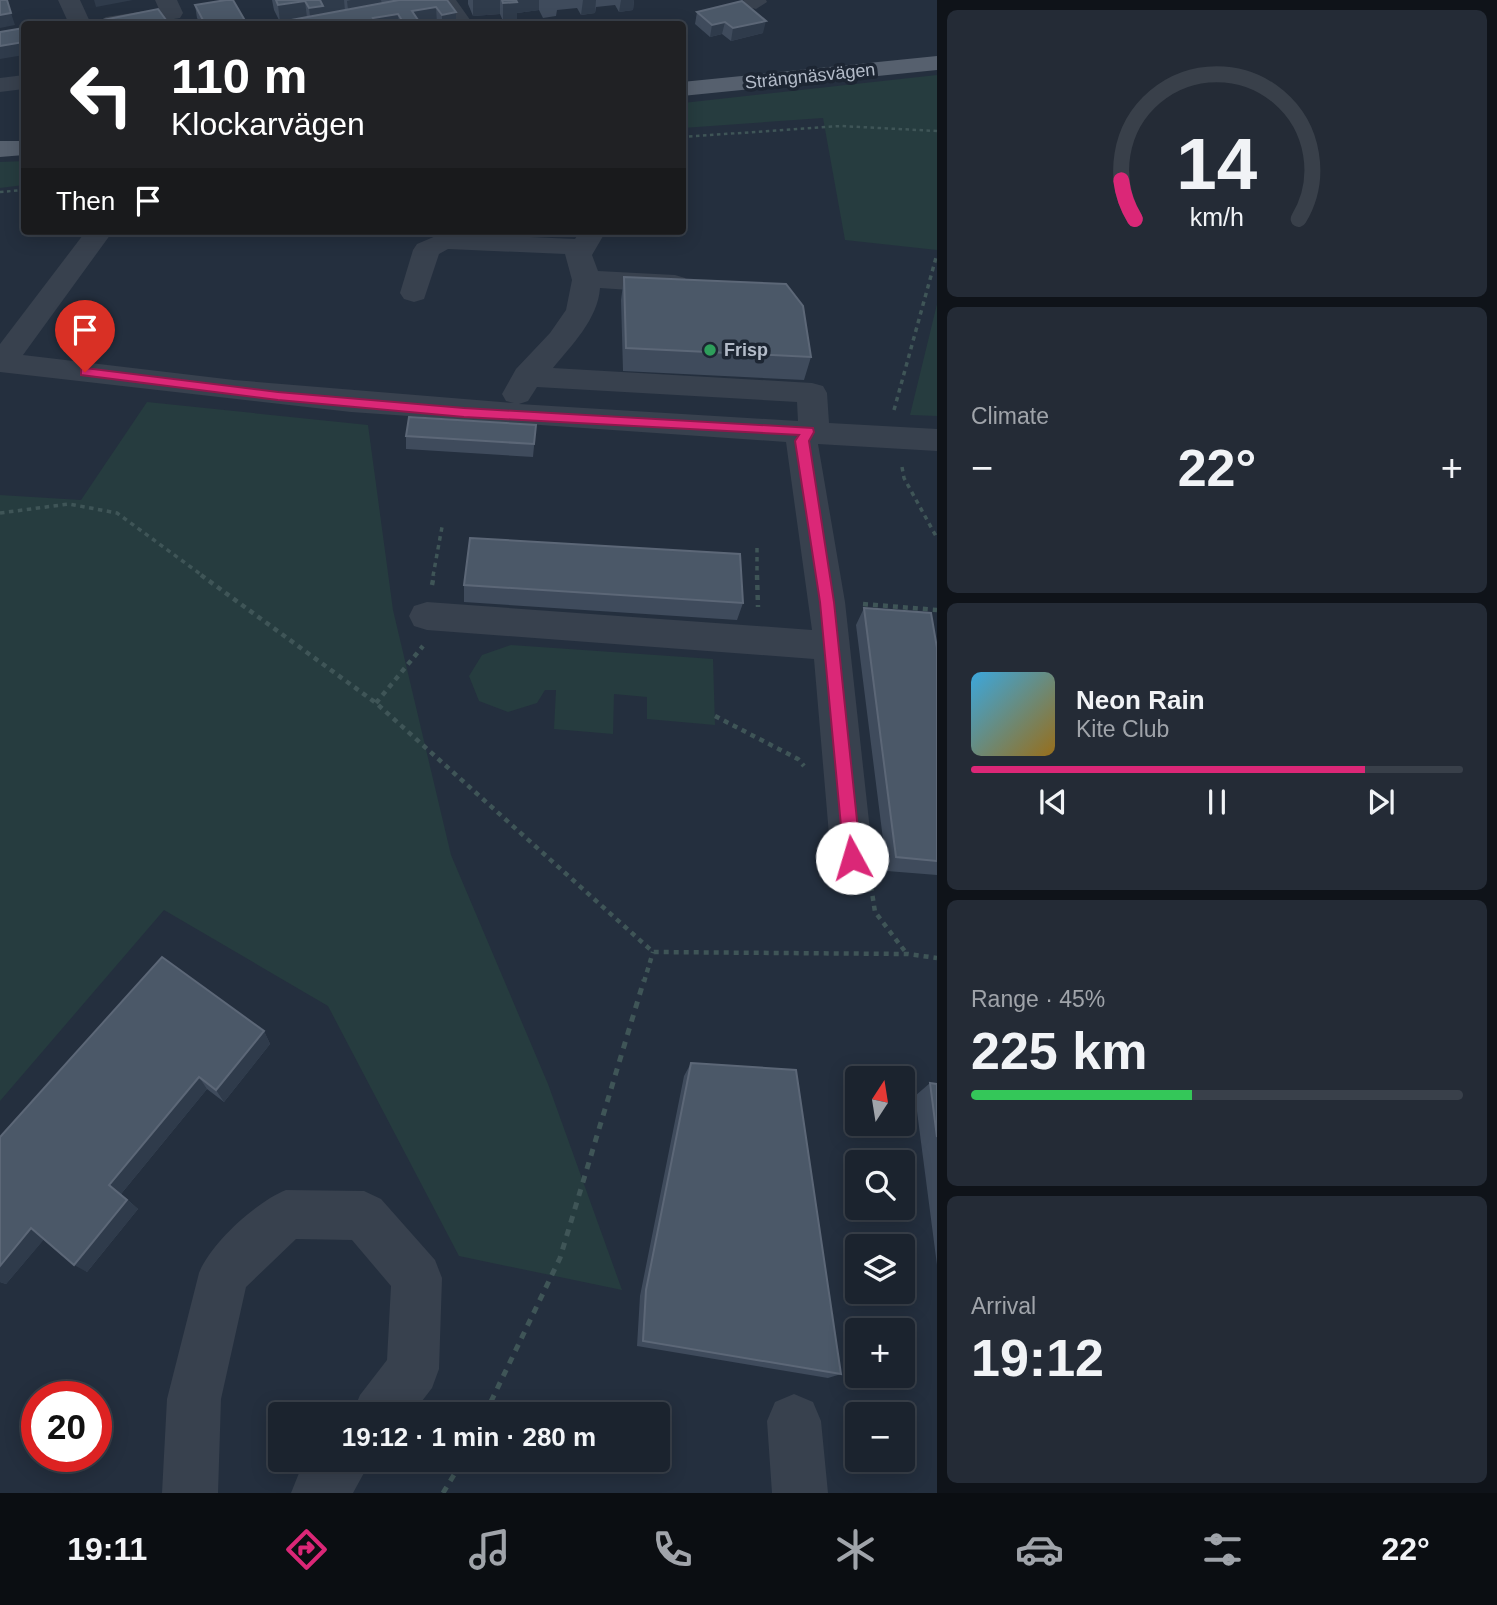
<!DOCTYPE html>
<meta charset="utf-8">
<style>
body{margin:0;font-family:Helvetica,sans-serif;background:#242b36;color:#f1f3f6;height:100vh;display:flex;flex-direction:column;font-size:26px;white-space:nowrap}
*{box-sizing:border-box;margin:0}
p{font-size:23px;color:#a0a4aa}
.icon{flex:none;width:38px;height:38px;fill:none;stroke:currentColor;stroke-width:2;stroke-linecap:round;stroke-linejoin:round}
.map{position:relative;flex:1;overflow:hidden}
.side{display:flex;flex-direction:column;gap:10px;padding:10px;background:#0f1319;width:560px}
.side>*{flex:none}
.guide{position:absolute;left:21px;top:21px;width:665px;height:214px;border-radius:7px;box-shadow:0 4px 18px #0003,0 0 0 2px #39404a;background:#202124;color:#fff;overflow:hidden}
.needle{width:46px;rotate:12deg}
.buttons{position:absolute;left:845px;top:1066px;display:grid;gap:14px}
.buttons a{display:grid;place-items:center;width:70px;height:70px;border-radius:7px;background:#1b232e;box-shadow:0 4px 18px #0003,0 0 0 2px #39404a;font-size:35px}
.speed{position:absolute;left:21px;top:1381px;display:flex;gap:14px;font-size:35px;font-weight:700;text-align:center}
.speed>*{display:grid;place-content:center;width:91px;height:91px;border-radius:50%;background:#1b232e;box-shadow:0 4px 18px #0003,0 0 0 2px #39404a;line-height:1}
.speed .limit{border:10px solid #d22;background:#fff;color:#111}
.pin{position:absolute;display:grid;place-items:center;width:60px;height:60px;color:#fff;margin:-72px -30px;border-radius:50% 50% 50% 0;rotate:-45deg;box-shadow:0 0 7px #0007}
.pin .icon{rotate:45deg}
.me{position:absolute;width:77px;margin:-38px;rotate:354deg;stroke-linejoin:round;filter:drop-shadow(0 0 5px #0008)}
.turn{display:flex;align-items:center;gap:24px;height:147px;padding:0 35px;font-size:32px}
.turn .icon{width:91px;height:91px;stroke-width:2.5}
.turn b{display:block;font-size:49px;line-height:60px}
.then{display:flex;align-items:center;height:66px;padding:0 35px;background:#0003;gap:14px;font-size:26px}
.big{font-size:52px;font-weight:700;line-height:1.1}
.side .tile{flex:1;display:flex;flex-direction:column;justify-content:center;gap:10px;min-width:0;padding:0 24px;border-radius:10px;background:#242b36}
.side .dial{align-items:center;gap:0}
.dial svg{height:182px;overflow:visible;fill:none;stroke:#39404a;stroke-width:7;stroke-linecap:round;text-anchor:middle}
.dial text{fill:#f1f3f6;stroke:none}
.song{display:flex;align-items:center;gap:21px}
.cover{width:84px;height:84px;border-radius:10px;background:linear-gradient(135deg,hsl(200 70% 55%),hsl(40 70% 35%))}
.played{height:7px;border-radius:4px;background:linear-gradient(90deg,#db2777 80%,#39404a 80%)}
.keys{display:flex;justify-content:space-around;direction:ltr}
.heat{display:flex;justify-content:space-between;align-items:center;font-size:38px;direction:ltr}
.charge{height:10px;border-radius:5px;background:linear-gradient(90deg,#34c759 45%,#39404a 0)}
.trip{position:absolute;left:268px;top:1402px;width:402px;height:70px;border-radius:7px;background:#1b232e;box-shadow:0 4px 18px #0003,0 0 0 2px #39404a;font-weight:700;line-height:70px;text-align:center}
.dock{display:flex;height:112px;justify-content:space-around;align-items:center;background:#0b0e12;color:#a0a4aa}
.dock .icon{width:49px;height:49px}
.dock .active{color:#db2777}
.dock b{font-size:32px;color:#f1f3f6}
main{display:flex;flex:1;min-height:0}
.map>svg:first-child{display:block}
</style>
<main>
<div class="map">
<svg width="937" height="1493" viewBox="0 0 937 1493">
<rect width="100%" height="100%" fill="#242f3e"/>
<path fill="#263c3f" d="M937 75V250L845 240 823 118 683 128V103Z
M24 161V185L0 188V162Z
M937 304V416L910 415Z
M147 402 368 425 393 610 451 855 548 1084 622 1290 459 1256 328 1006 164 910 0 1101V495L81 500Z
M511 645 713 659 715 725 647 719V697L614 694 613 734 554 729 556 690H545L537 703 508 712 479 701 469 676 482 655Z"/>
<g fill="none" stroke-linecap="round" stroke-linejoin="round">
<path stroke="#3f5557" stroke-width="2.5" stroke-dasharray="3.5 3.5" stroke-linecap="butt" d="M682 137 841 126 937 131
M0 192 24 190"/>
<path stroke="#3f5557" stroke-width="3.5" stroke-dasharray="4.5 4.5" stroke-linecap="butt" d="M894 410 937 254
M902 467 904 478 937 538
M0 513 69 504 117 513 203 576
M757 548V576
M433 576 442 527"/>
<path stroke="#3f5557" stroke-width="4.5" stroke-dasharray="5 5" stroke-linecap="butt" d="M201 575 376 703 653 952 908 954 937 958
M757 575 758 607
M432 585 434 575
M863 604 937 610
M376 703 423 646
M715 716 798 759 804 766
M871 886 875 912 907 954
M644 982 653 952"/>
<path stroke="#3f5557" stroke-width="5" stroke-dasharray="7 7" stroke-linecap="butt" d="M485 1414 560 1258 644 980
M443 1493 463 1460"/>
<path fill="#38414e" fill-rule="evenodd" d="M58 0H80L91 24H69Z
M155 0H177L183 13 180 18 143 24H95L106 17 159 9Z
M434 0H456L473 24H451Z
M743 0H766L767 2 756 9 748 7Z
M24 75V89L0 92V78Z
M86 231H113L23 355 234 380 514 403 506 401 502 394 516 369 550 333 566 310 572 280 565 254 448 249 439 254 424 299 414 302 404 299 400 293 413 250 417 244 443 233 575 239 580 231H606L592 255 598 271 675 275 685 278 689 284 685 290 675 293 600 288C598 319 571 346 553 368L812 383 823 386 827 393 829 423 937 429V451L818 444 845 602 873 858 866 871 852 876 838 871 831 858 814 659 427 630 414 626 409 616 414 606 427 602 812 630 786 442 351 412 0 372V344ZM537 387 797 402 798 421 519 404 528 401Z
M286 1190 364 1191 381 1199 435 1260 442 1278 439 1369 432 1388 412 1414H352L360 1395 387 1360 391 1286 352 1240 296 1239 246 1287 221 1399 218 1493H162L167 1399 199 1273C211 1243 256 1202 286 1190Z
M794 1394 813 1402 821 1421 828 1493H772L767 1421 775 1402Z
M310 1460H371L353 1493H291L299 1473Z"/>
<path fill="#56606e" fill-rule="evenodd" d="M937 56V70L682 96V82Z
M0 141H24V155L0 157Z"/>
</g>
<path fill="#3f4b5c" d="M272 0H447L456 24H286V21L280 22 274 10Z
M468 0H634L633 10 619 12 615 5 596 7 595 13 581 15 577 8 557 10 556 16 543 18 539 10 517 13V20L503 21 500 14 473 16 468 4Z
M195 5 247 24H201L197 18Z
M697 12 763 33 731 41 722 34 710 37 695 24Z
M624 277 811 357 804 380 623 371 621 300Z
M536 425 533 457 406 449V436Z
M464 585 743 603 737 620 464 602Z
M864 608 937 648V875L887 871 856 625Z
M264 1031 270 1044 224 1102 207 1089 121 1194 138 1209 87 1272 44 1239 6 1284 0 1282V1137Z
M691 1063 841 1374 828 1378 637 1346 640 1296 684 1076Z
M930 1083 937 1084V1265L915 1096Z"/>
<path fill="#2f3b4b" d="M94 0H133L96 7Z
M319 0H344L345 11 311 24 309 8Z
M351 0H381L382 4 349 18 347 1Z
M473 0H500V14L473 16Z
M514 0H539V10L517 13V20L503 21V3Z
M583 0H596L595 13 581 15Z
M621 0H634L633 10 619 12Z
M305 1 307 18 280 22 278 5Z
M436 7 437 24H403V22L412 11Z
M456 12V24H442V15Z
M11 13 15 25 0 28V15Z
M398 14 399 24H374L373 18Z
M766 21 763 33 731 41 733 28Z
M725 22 722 34 710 37 712 25Z
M24 42V55L0 59V46Z
M264 1031 270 1044 224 1102 216 1090Z
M199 1077 207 1089 121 1194 138 1209 87 1272 74 1265 109 1185Z
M31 1228 46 1237 6 1284 0 1282V1266Z"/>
<path fill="#4b5868" stroke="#5c6777" stroke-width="2" d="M0 0H7L11 13 0 15Z
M226 0H233L247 24H205L195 5Z
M276 0H320L323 6 309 8 305 1 278 5Z
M399 0H447L456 12 442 15 436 7 412 11 418 20 403 22 398 14 373 18 377 24H361L359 22 343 24H288L286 21Z
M502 0H516L517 2 503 3Z
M742 1 766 21 733 28 725 22 712 25 697 12Z
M158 9 169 24H105L103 20Z
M24 28V42L0 46V32Z
M624 277 786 284 803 306 811 357 626 348Z
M409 417 536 425 534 444 406 436Z
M470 538 740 554 743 603 464 585Z
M864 608 931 613 937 648V861L896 857Z
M162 957 264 1031 216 1090 199 1077 109 1185 127 1200 74 1265 31 1228 0 1266V1137Z
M691 1063 796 1070 841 1374 643 1341 646 1290Z
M930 1083 937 1084V1137Z"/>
<path fill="#db2777" stroke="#8e194d" stroke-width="2" d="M85 368 278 392 464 408 813 428 814 432 809 441 834 602 861 858 858 864H846L844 858 820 602 795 441 799 435 464 417 278 400 81 375V369Z"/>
<circle fill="#2e9e5b" stroke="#1d2633" stroke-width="2.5" cx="710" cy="350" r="7"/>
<g text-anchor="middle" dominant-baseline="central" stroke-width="7" stroke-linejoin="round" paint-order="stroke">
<g font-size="18" fill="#b4bcc9" stroke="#1d2633">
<text transform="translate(810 76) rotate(-6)">Strängnäsvägen</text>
</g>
<g font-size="18" font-weight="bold" fill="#b4bcc9" stroke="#1d2633" text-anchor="start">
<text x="724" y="350">Frisp</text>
</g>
</g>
</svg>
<div class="buttons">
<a><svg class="needle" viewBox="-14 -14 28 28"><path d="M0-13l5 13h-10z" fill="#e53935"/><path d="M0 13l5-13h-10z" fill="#a0a4aa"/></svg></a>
<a><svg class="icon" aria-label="search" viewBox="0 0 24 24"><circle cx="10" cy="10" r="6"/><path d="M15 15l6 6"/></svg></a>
<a><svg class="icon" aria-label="layers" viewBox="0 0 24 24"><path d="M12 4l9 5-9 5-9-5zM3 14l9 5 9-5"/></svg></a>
<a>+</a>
<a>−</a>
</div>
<div class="speed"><div class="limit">20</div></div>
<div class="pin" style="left:85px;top:372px;background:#d93025"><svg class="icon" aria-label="arrive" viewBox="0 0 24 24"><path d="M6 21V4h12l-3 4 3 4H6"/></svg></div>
<svg class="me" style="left:852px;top:858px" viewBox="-20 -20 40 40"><circle r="19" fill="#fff"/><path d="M0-13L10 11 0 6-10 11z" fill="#db2777"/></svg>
<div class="trip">19:12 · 1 min · 280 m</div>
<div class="guide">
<div class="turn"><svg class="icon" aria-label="left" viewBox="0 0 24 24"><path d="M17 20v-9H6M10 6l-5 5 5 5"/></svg><div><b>110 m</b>Klockarvägen</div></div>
<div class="then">Then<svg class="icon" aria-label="arrive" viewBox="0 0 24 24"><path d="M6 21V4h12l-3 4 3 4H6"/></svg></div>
</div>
</div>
<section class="side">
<div class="tile dial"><svg viewBox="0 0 100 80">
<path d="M14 69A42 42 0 1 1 86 69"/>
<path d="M14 69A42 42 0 0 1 8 52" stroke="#db2777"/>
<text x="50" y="56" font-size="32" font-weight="700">14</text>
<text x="50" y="72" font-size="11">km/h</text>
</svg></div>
<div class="tile"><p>Climate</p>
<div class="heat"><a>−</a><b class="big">22°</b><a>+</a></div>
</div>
<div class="tile">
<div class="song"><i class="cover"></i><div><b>Neon Rain</b><p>Kite Club</p></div></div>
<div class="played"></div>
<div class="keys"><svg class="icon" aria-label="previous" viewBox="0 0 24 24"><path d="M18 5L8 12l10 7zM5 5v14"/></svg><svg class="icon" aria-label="pause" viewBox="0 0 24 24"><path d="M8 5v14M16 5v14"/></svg><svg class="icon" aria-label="next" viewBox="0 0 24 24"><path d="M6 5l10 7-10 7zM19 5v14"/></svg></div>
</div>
<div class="tile"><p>Range · 45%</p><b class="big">225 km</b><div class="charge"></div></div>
<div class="tile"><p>Arrival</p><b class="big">19:12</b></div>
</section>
</main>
<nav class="dock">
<b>19:11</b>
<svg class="icon active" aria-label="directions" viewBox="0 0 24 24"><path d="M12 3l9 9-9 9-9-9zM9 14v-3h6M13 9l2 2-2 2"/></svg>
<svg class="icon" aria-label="music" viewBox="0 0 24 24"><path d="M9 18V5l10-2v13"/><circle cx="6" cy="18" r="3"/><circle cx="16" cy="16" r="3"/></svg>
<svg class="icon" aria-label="phone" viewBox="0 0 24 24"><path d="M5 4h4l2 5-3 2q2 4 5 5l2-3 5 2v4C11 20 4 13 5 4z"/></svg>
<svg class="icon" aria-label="climate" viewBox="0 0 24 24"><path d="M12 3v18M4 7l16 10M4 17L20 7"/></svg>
<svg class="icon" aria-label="car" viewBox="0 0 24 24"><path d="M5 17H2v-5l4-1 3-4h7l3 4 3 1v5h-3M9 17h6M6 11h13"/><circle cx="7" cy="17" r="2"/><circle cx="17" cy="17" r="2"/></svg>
<svg class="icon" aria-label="filters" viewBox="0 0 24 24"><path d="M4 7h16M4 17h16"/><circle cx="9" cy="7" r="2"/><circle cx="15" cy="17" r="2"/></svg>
<b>22°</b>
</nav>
